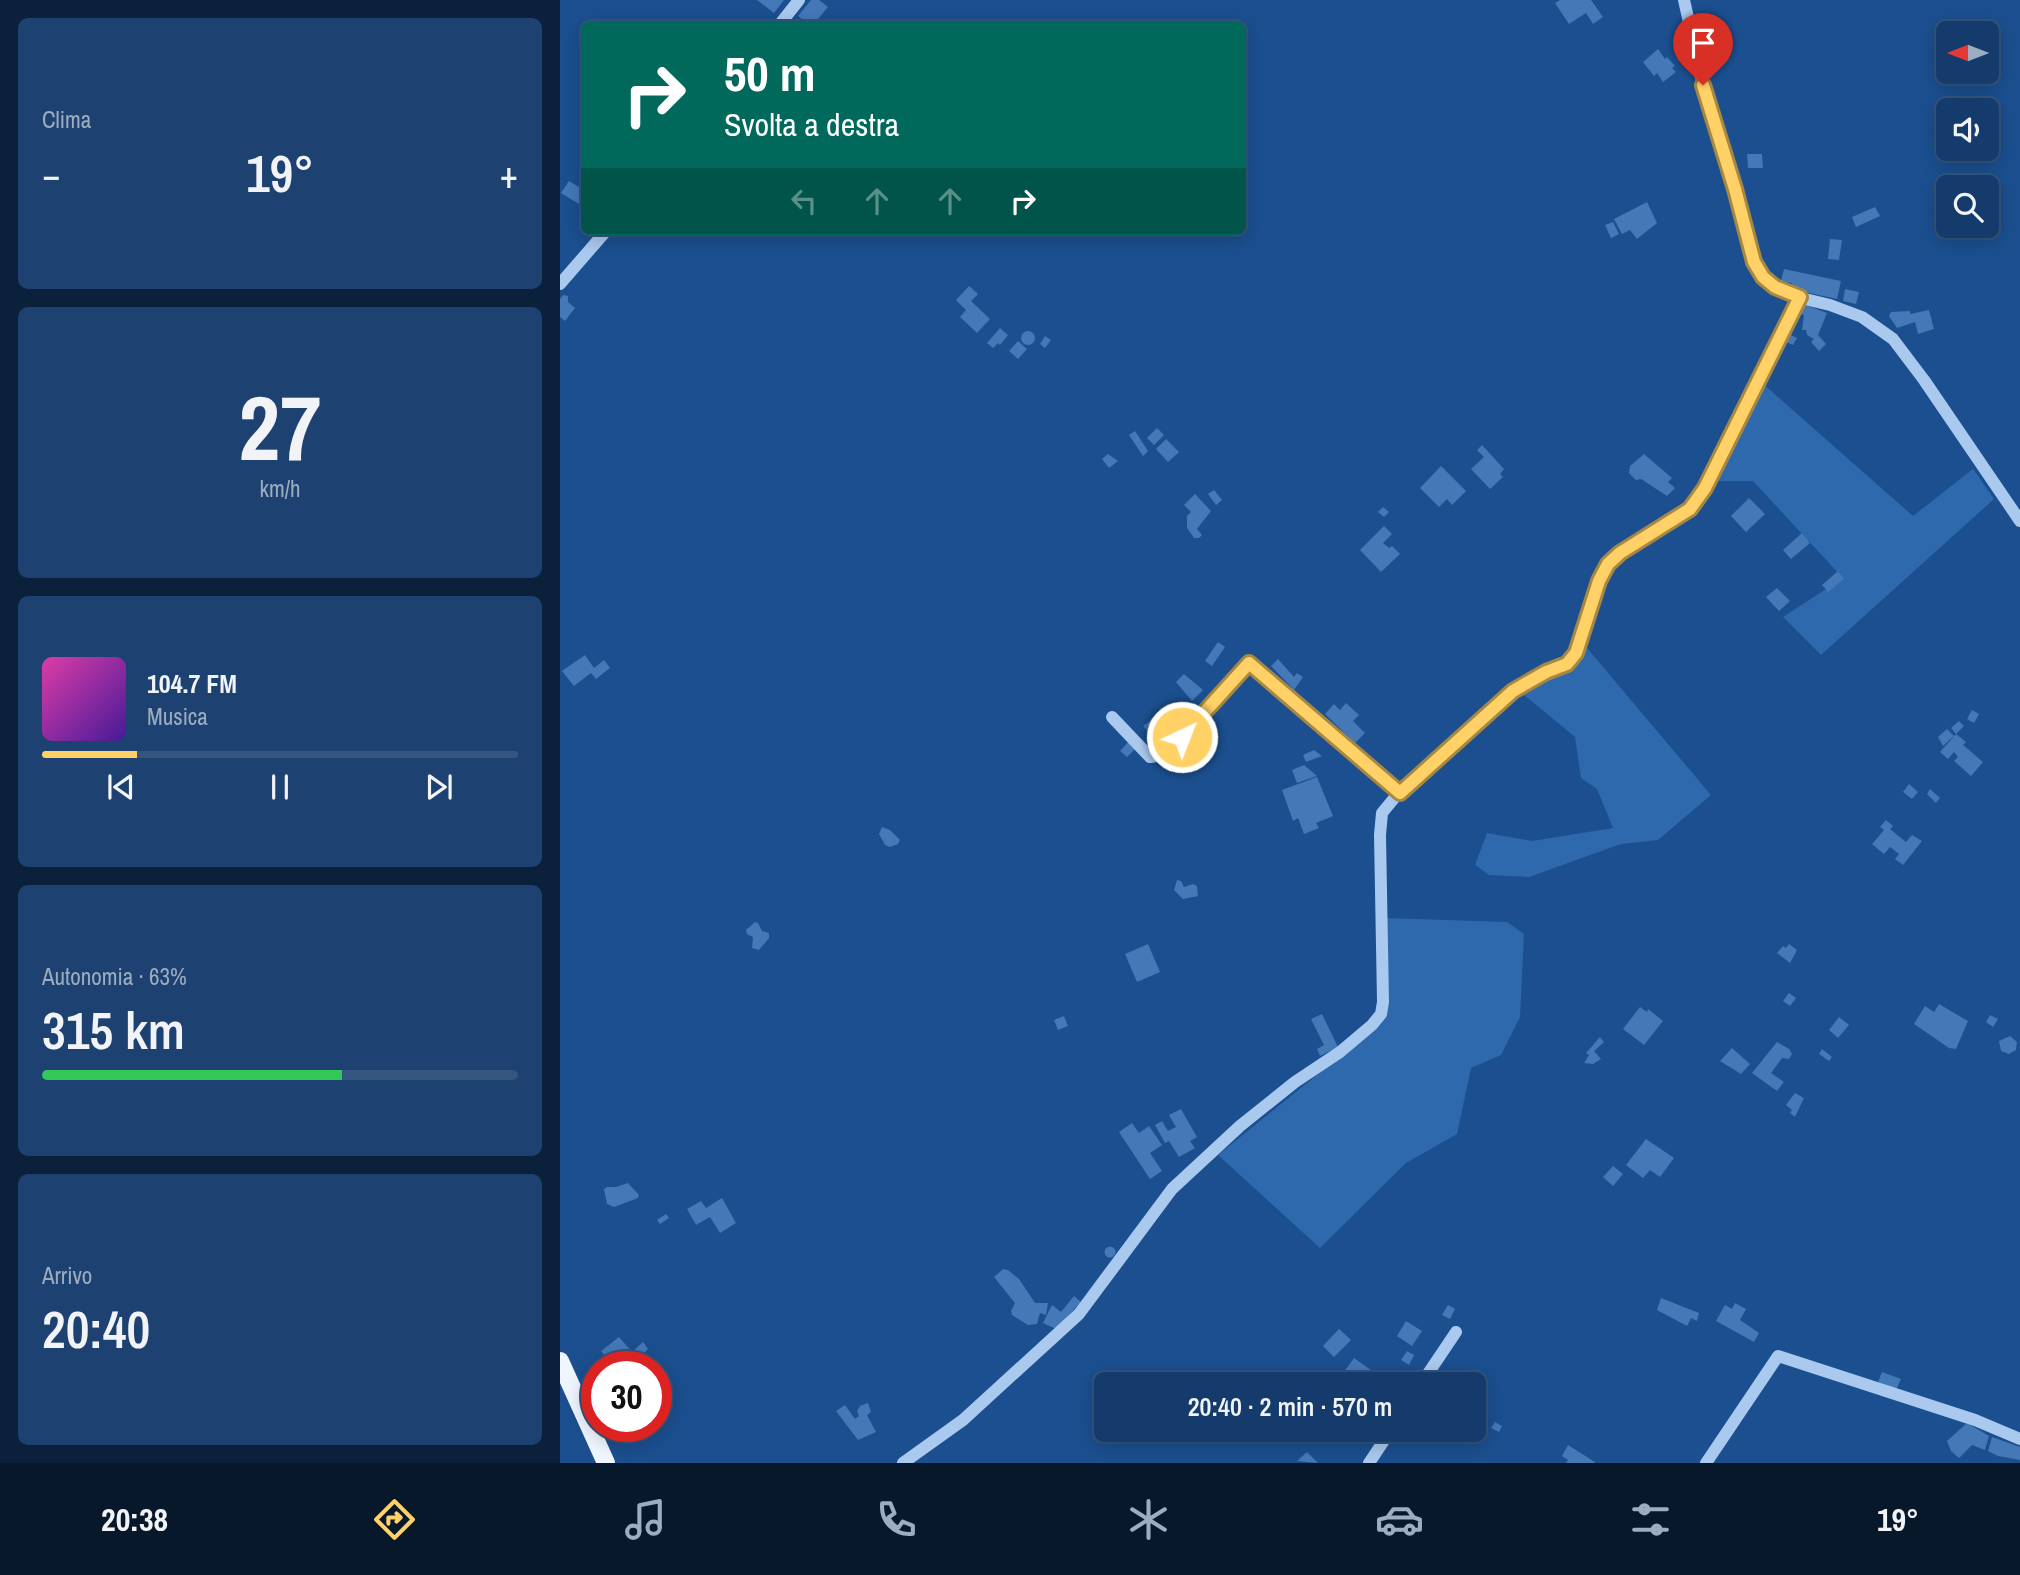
<!DOCTYPE html>
<html lang="it">
<meta charset="utf-8">
<style>
body{margin:0;font-family:"Archivo Narrow",sans-serif;background:#1d4271;color:#f1f3f6;height:100vh;display:flex;flex-direction:column;font-size:26px;white-space:nowrap}
*{box-sizing:border-box;margin:0}
p{font-size:23px;color:#9dadc1}
.icon{flex:none;width:38px;height:38px;fill:none;stroke:currentColor;stroke-width:2;stroke-linecap:round;stroke-linejoin:round}
.map{position:relative;flex:1;overflow:hidden}
.sheet{display:flex;flex-direction:column;gap:18px;padding:18px;background:#0b203b;width:560px}
.sheet>*{flex:none}
.hud{position:absolute;left:21px;top:21px;width:665px;height:214px;border-radius:10px;box-shadow:0 4px 18px #0003,0 0 0 2px #33557e;background:#00695c;color:#fff;overflow:hidden}
.needle{width:46px;rotate:270deg}
.fabs{position:absolute;left:1376px;top:21px;display:grid;gap:14px}
.fabs a{display:grid;place-items:center;width:63px;height:63px;border-radius:10px;background:#143b6b;box-shadow:0 4px 18px #0003,0 0 0 2px #33557e;font-size:35px}
.speed{position:absolute;left:21px;top:1351px;display:flex;gap:14px;font-size:35px;font-weight:700;text-align:center}
.speed>*{display:grid;place-content:center;width:91px;height:91px;border-radius:50%;background:#143b6b;box-shadow:0 4px 18px #0003,0 0 0 2px #33557e;line-height:1}
.speed .limit{border:10px solid #d22;background:#fff;color:#111}
.pin{position:absolute;display:grid;place-items:center;width:60px;height:60px;color:#fff;margin:-72px -30px;border-radius:50% 50% 50% 0;rotate:-45deg;box-shadow:0 0 7px #0007}
.pin .icon{rotate:45deg}
.me{position:absolute;width:77px;margin:-38px;rotate:43deg;stroke-linejoin:round;filter:drop-shadow(0 0 5px #0008)}
.turn{display:flex;align-items:center;gap:24px;height:147px;padding:0 28px;font-size:32px}
.turn .icon{width:91px;height:91px;stroke-width:2.5}
.turn b{display:block;font-size:49px;line-height:60px}
.lanes{display:flex;align-items:center;height:66px;padding:0 28px;background:#0003;justify-content:center;gap:35px;direction:ltr}
.lanes .off{opacity:.35}
.big{font-size:52px;font-weight:600;line-height:1.1}
.sheet .widget{flex:1;display:flex;flex-direction:column;justify-content:center;gap:10px;min-width:0;padding:0 24px;border-radius:10px;background:#1d4271}
.sheet .dial{align-items:center;gap:0}
.dial b{font-size:91px;line-height:1}
.song{display:flex;align-items:center;gap:21px}
.cover{width:84px;height:84px;border-radius:10px;background:linear-gradient(135deg,hsl(320 70% 55%),hsl(260 70% 35%))}
.played{height:7px;border-radius:4px;background:linear-gradient(90deg,#ffd166 20%,#33557e 20%)}
.keys{display:flex;justify-content:space-around;direction:ltr}
.heat{display:flex;justify-content:space-between;align-items:center;font-size:38px;direction:ltr}
.charge{height:10px;border-radius:5px;background:linear-gradient(90deg,#34c759 63%,#33557e 0)}
.trip{position:absolute;left:534px;top:1372px;width:392px;height:70px;border-radius:10px;background:#143b6b;box-shadow:0 4px 18px #0003,0 0 0 2px #33557e;font-weight:600;line-height:70px;text-align:center}
.tab-bar{display:flex;height:112px;justify-content:space-around;align-items:center;background:#08182b;color:#9dadc1}
.tab-bar .icon{width:49px;height:49px}
.tab-bar .active{color:#ffd166}
.tab-bar b{font-size:32px;color:#f1f3f6}
main{display:flex;flex:1;min-height:0}
.map>svg:first-child{display:block}
</style>
<main>
<section class="sheet">
<div class="widget"><p>Clima</p>
<div class="heat"><a>−</a><b class="big">19°</b><a>+</a></div>
</div>
<div class="widget dial"><b>27</b><p>km/h</p></div>
<div class="widget">
<div class="song"><i class="cover"></i><div><b>104.7 FM</b><p>Musica</p></div></div>
<div class="played"></div>
<div class="keys"><svg class="icon" aria-label="previous" viewBox="0 0 24 24"><path d="M18 5L8 12l10 7zM5 5v14"/></svg><svg class="icon" aria-label="pause" viewBox="0 0 24 24"><path d="M8 5v14M16 5v14"/></svg><svg class="icon" aria-label="next" viewBox="0 0 24 24"><path d="M6 5l10 7-10 7zM19 5v14"/></svg></div>
</div>
<div class="widget"><p>Autonomia · 63%</p><b class="big">315 km</b><div class="charge"></div></div>
<div class="widget"><p>Arrivo</p><b class="big">20:40</b></div>
</section>
<div class="map">
<svg width="1460" height="1463" viewBox="0 0 1460 1463">
<rect width="100%" height="100%" fill="#1b4f8f"/>
<path fill="#2e69ad" d="M1202 383 1353 516 1413 469 1434 499 1261 655 1223 617 1283 578 1193 481H1154Z
M1022 642 1151 795 1098 840 1061 844 969 877 929 875 915 865 927 833 972 841 1053 828 1037 789 1021 778 1015 737 959 691 1003 669Z
M825 918 947 922 964 934 960 1017 941 1055 911 1068 897 1134 846 1163 760 1248 658 1155 821 1023Z"/>
<path fill="#4478b7" d="M197 0H224L214 13Z
M251 0H259L268 7 254 24H249L238 16Z
M1000 0H1031L1043 17 1033 24 1026 13 1009 24 995 3Z
M1098 49 1105 59 1107 57 1115 66 1112 68 1116 72 1103 82 1097 73 1094 76 1083 62Z
M1187 154H1202L1203 168H1188Z
M9 181 22 189 24 185V207L1 193Z
M1087 202 1097 223 1077 239 1070 230 1062 234 1054 219Z
M1315 207 1320 216 1296 227 1292 217Z
M1053 222 1059 234 1051 238 1045 225Z
M1270 239 1282 240 1279 260 1268 259Z
M1224 269 1281 281 1277 299 1231 289 1232 283 1221 281Z
M409 286 418 294 411 301 430 319 417 333 400 317 406 310 396 300Z
M1285 289 1299 292 1296 304 1283 301Z
M3 295 8 296V302L15 308 5 321 0 317V299Z
M1241 303 1267 313 1258 335 1266 344 1259 351 1251 342 1254 339 1247 335 1246 330H1242L1244 315 1237 313Z
M1369 310 1374 329 1358 334 1355 322 1337 328 1329 316 1331 312 1350 311V314Z
M440 328 448 335 440 345 438 343 433 348 427 343Z
M461 338a7 7 0 1 1 14 0a7 7 0 1 1-14 0Z
M1227 333 1237 338 1233 345 1224 341Z
M485 336 491 340 485 348 480 344Z
M458 341 467 349 458 359 449 351Z
M597 428 604 435 594 445 587 438Z
M575 431 588 451 583 456 569 435Z
M606 439 619 452 608 462 596 449Z
M922 445 944 469 940 474 943 477 930 489 911 469 924 457 917 450Z
M548 454 558 461 549 468 542 459Z
M1084 454 1112 478 1108 482 1115 488 1107 496 1081 479 1076 480 1069 473 1070 466Z
M881 466 906 491 892 505 887 499 879 507 860 488Z
M654 490 662 500 656 505 648 494Z
M635 494 651 511 637 529 642 535 639 538H634L627 528V516L631 512 624 505Z
M1189 498 1205 514 1186 532 1171 516Z
M823 507 829 512 824 517 818 512Z
M824 526 832 534 823 543 829 548 832 546 840 554 821 572 800 550Z
M1242 533 1250 543 1231 559 1223 550Z
M1278 571 1284 579 1268 592 1262 585Z
M1217 588 1230 601 1219 611 1206 597Z
M658 642 665 647 652 666 645 661Z
M25 655 34 668 44 660 50 668 36 679 31 673 14 686 2 671Z
M718 659 734 677 737 673 743 677 734 690 711 666Z
M624 674 643 690 632 701 616 682Z
M786 703 799 715 793 721 805 733 795 743 765 714 774 704 780 710Z
M611 704 618 714 627 707 634 715 600 745 583 726Z
M1412 710 1419 714 1414 723 1407 719Z
M1399 721 1404 726 1396 734 1391 728Z
M1387 729 1394 736 1383 746 1378 737Z
M1396 734 1406 742 1403 745 1423 762 1411 776 1394 761 1398 757 1394 752 1388 759 1380 752Z
M570 740 577 747 567 757 560 751Z
M754 750 762 756 746 762 743 755Z
M744 765 757 776 737 783 732 770Z
M757 777 773 816 756 823 759 828 744 834 738 818 733 821 722 790Z
M1349 784 1358 792 1352 799 1343 792Z
M1370 789 1380 798 1376 803 1367 794Z
M1326 820 1333 826 1330 829 1346 842 1352 835 1362 841 1343 865 1335 859 1339 854 1330 847 1324 854 1312 844 1324 830 1320 827Z
M322 827 330 830 340 840 338 844 330 847 325 845 319 834Z
M617 880 621 881 624 887 633 884 637 886 638 896 623 899 614 890Z
M195 922 198 923 202 931 209 933V938L199 950 192 948 193 937 187 934 186 930Z
M588 944 600 972 577 982 565 954Z
M1229 944 1237 950 1230 963 1217 953 1223 946 1226 948Z
M1229 993 1236 998 1230 1006 1223 1001Z
M1379 1004 1408 1021 1396 1049 1389 1048 1354 1024 1365 1006 1374 1012Z
M1080 1007 1087 1012 1088 1009 1103 1021 1084 1045 1063 1029Z
M762 1014 778 1047 760 1056 757 1049 764 1045 751 1019Z
M1430 1015 1438 1019 1433 1027 1426 1022Z
M504 1016 508 1026 498 1030 494 1020Z
M1279 1017 1289 1025 1278 1038 1269 1030Z
M1450 1036 1457 1042 1456 1050 1449 1054 1441 1051 1439 1041Z
M1040 1037 1044 1042 1034 1051 1041 1059 1033 1064 1024 1063 1029 1055 1026 1053Z
M1217 1042 1229 1049 1232 1054 1229 1059 1222 1058 1211 1073 1224 1082 1217 1091 1192 1073Z
M1172 1048 1190 1064 1181 1074 1160 1061Z
M1262 1049 1272 1057 1269 1061 1259 1054Z
M1235 1093 1244 1098 1235 1117 1230 1113 1232 1110 1226 1105Z
M621 1109 637 1137 630 1141 635 1148 619 1157 609 1141 605 1143 595 1125 602 1121 608 1131 616 1127 609 1115Z
M572 1123 579 1133 589 1126 602 1145 590 1153 602 1171 590 1179 559 1132Z
M1086 1139 1114 1158 1100 1177 1090 1170 1083 1178 1066 1165Z
M1053 1166 1063 1174 1053 1186 1043 1177Z
M68 1183 79 1195 78 1198 54 1207 47 1204 44 1189 47 1187H56Z
M162 1198 176 1223 160 1233 150 1217 136 1225 127 1209 141 1201 146 1208Z
M106 1214 109 1218 100 1224 97 1220Z
M544.5 1252a5.5 5.5 0 1 1 11 0a5.5 5.5 0 1 1-11 0Z
M443 1269 448 1270 459 1279 475 1303H488L486 1315 480 1313 477 1324 468 1325 452 1315 451 1311 455 1303 434 1277Z
M514 1296 521 1302 496 1329 483 1323 492 1305 501 1312Z
M1101 1298 1139 1313 1137 1321 1131 1318 1127 1326 1097 1310Z
M1175 1303 1186 1309 1180 1320 1199 1333 1194 1342 1156 1321 1165 1305 1172 1309Z
M888 1305 895 1309 890 1319 882 1315Z
M846 1321 862 1331 852 1346 837 1336Z
M779 1329 791 1340 774 1357 763 1346Z
M59 1337 72 1352 83 1342 88 1349 71 1367H54L41 1351Z
M847 1351 854 1355 849 1365 841 1360Z
M794 1358 811 1370 801 1384H775Z
M1322 1372 1341 1379 1336 1390 1318 1382Z
M308 1403 311 1412 307 1415 316 1432 298 1440 276 1411 285 1405 295 1419 299 1416 297 1411 300 1406Z
M935 1422 942 1426 939 1432 931 1428Z
M1407 1423 1429 1436 1425 1450 1412 1445 1399 1458 1391 1451 1387 1441Z
M1432 1437 1460 1447V1460L1438 1456 1428 1451Z
M1008 1445 1027 1457 1036 1463H1006L1008 1460 1002 1456Z
M747 1452 758 1463 737 1461Z"/>
<g fill="none" stroke-linecap="round" stroke-linejoin="round">
<path stroke="#a9c9ee" stroke-width="12" d="M1124 0 1143 85 1175 189 1194 262 1203 277 1215 287 1237 297 1270 305 1302 317 1333 339 1364 380 1460 521
M220 24 239 0
M0 284 46 231
M552 717 590 757 605 755 689 664 840 793
M861 1384 896 1332
M343 1463 403 1420 519 1314 612 1189 680 1126 735 1082 780 1052 812 1025 821 1014 823 1002 820 835 822 813 836 796 952 691 986 672 1007 664 1016 653 1039 581 1048 564 1060 553 1130 509 1145 488 1239 297
M809 1463 831 1430
M1146 1463 1218 1356 1415 1420 1460 1439"/>
<path stroke="#f0f6ff" stroke-width="18" d="M0 1361 46 1463"/>
</g>
<g fill="none" stroke-linecap="round" stroke-linejoin="round">
<g stroke="#a68842" stroke-width="18">
<path id="route" d="M622 737 689 663 840 793 953 691 986 672 1007 664 1016 653 1039 581 1048 564 1060 553 1130 509 1145 488 1240 297 1215 287 1203 277 1194 262 1175 189 1143 85"/>
</g>
<use href="#route" stroke="#ffd166" stroke-width="12"/>
</g>
</svg>
<div class="fabs">
<a><svg class="needle" viewBox="-14 -14 28 28"><path d="M0-13l5 13h-10z" fill="#e53935"/><path d="M0 13l5-13h-10z" fill="#9dadc1"/></svg></a>
<a><svg class="icon" aria-label="sound" viewBox="0 0 24 24"><path d="M4 9h4l5-4v14l-5-4H4zM17 9q2 3 0 6"/></svg></a>
<a><svg class="icon" aria-label="search" viewBox="0 0 24 24"><circle cx="10" cy="10" r="6"/><path d="M15 15l6 6"/></svg></a>
</div>
<div class="speed"><div class="limit">30</div></div>
<div class="pin" style="left:1143px;top:85px;background:#d93025"><svg class="icon" aria-label="arrive" viewBox="0 0 24 24"><path d="M6 21V4h12l-3 4 3 4H6"/></svg></div>
<svg class="me" style="left:622px;top:737px" viewBox="-20 -20 40 40"><circle r="17" fill="#ffd166" stroke="#fff" stroke-width="3"/><path d="M0-11L8 9 0 5-8 9z" fill="#fff"/></svg>
<div class="trip">20:40 · 2 min · 570 m</div>
<div class="hud">
<div class="turn"><svg class="icon" aria-label="right" viewBox="0 0 24 24"><path d="M7 20v-9h11M14 6l5 5-5 5"/></svg><div><b>50 m</b>Svolta a destra</div></div>
<div class="lanes"><svg class="icon off" aria-label="left" viewBox="0 0 24 24"><path d="M17 20v-9H6M10 6l-5 5 5 5"/></svg><svg class="icon off" aria-label="ahead" viewBox="0 0 24 24"><path d="M12 20V5M6 11l6-6 6 6"/></svg><svg class="icon off" aria-label="ahead" viewBox="0 0 24 24"><path d="M12 20V5M6 11l6-6 6 6"/></svg><svg class="icon" aria-label="right" viewBox="0 0 24 24"><path d="M7 20v-9h11M14 6l5 5-5 5"/></svg></div>
</div>
</div>
</main>
<nav class="tab-bar">
<b>20:38</b>
<svg class="icon active" aria-label="directions" viewBox="0 0 24 24"><path d="M12 3l9 9-9 9-9-9zM9 14v-3h6M13 9l2 2-2 2"/></svg>
<svg class="icon" aria-label="music" viewBox="0 0 24 24"><path d="M9 18V5l10-2v13"/><circle cx="6" cy="18" r="3"/><circle cx="16" cy="16" r="3"/></svg>
<svg class="icon" aria-label="phone" viewBox="0 0 24 24"><path d="M5 4h4l2 5-3 2q2 4 5 5l2-3 5 2v4C11 20 4 13 5 4z"/></svg>
<svg class="icon" aria-label="climate" viewBox="0 0 24 24"><path d="M12 3v18M4 7l16 10M4 17L20 7"/></svg>
<svg class="icon" aria-label="car" viewBox="0 0 24 24"><path d="M5 17H2v-5l4-1 3-4h7l3 4 3 1v5h-3M9 17h6M6 11h13"/><circle cx="7" cy="17" r="2"/><circle cx="17" cy="17" r="2"/></svg>
<svg class="icon" aria-label="filters" viewBox="0 0 24 24"><path d="M4 7h16M4 17h16"/><circle cx="9" cy="7" r="2"/><circle cx="15" cy="17" r="2"/></svg>
<b>19°</b>
</nav>
